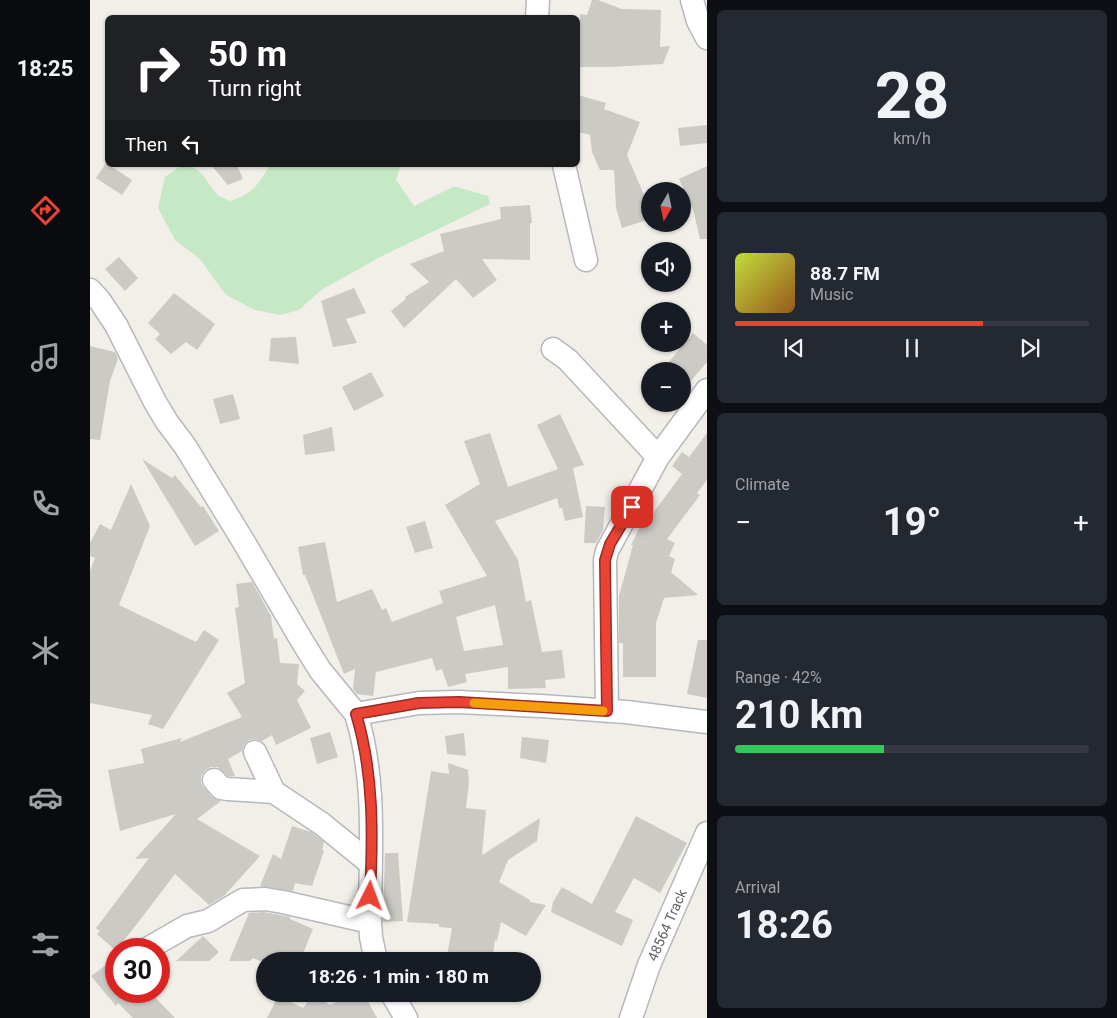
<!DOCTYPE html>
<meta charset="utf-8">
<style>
body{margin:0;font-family:Roboto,sans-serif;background:#242831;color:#f1f3f6;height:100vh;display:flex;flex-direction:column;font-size:19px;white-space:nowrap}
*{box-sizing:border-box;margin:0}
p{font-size:16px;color:#9ea1a6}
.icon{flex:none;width:28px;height:28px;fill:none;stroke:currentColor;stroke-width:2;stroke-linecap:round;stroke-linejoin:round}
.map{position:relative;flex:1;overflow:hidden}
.details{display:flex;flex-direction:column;gap:10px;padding:10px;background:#0d0f14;width:410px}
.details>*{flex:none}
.hud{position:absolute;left:15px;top:15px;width:475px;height:152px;border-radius:8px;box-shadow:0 1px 4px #0004;background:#202124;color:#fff;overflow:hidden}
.needle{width:32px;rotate:189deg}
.buttons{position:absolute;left:551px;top:182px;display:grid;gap:10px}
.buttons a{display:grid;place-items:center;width:50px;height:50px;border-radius:50%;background:#171b24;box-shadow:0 1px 4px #0004;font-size:25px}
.speed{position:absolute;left:15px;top:938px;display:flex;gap:10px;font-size:25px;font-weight:700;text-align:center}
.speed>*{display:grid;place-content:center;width:65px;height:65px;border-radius:50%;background:#171b24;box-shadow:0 1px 4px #0004;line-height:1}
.speed .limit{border:8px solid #d22;background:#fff;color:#111}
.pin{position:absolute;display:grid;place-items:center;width:42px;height:42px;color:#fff;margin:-21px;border-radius:10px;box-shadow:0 2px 8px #0006}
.me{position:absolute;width:55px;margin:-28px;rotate:3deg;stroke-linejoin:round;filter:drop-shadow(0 0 4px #0008)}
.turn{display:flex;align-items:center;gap:18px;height:105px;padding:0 20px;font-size:22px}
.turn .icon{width:65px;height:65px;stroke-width:2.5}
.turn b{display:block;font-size:35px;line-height:42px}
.then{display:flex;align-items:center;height:48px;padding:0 20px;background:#0003;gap:10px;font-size:19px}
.big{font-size:38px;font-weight:700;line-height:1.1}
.details .tile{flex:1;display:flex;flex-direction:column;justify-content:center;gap:8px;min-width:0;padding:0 18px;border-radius:8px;background:#242831}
.details .dial{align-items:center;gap:0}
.dial b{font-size:65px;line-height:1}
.song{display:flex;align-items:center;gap:15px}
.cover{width:60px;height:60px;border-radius:8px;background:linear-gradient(135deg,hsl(70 70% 55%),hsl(30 70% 35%))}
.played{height:5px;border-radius:2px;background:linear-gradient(90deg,#ea4335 70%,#363941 70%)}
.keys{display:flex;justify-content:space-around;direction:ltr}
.heat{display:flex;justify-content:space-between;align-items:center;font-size:28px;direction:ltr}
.charge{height:8px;border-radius:4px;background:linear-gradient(90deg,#34c759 42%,#363941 0)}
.trip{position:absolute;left:166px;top:952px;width:285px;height:50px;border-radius:25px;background:#171b24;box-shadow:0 1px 4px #0004;font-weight:700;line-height:50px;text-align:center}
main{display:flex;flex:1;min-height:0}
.dock{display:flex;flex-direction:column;width:90px;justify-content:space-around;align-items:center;background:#090b0e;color:#9ea1a6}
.dock .icon{width:35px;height:35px}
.dock .on{color:#ea4335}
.dock b{font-size:22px;color:#f1f3f6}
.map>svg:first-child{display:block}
</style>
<main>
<nav class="dock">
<b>18:25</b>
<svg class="icon on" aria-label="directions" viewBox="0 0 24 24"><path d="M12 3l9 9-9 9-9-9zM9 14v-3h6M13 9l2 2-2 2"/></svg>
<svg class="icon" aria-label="music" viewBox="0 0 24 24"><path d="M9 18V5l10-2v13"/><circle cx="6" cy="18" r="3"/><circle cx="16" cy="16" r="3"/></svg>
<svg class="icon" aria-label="phone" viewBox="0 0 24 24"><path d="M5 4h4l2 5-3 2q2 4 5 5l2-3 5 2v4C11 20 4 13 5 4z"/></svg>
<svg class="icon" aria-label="climate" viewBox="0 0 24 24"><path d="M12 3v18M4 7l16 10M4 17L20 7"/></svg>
<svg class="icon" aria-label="car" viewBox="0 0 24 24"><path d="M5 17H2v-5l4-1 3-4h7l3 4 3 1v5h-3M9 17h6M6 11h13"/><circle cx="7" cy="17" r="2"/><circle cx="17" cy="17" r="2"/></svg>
<svg class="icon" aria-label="filters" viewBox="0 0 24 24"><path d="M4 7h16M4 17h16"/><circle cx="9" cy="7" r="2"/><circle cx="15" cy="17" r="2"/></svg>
</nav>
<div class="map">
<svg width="617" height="1018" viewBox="0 0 617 1018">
<rect width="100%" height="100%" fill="#f1efe8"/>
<path fill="#c5e8c5" d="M92 165C113 165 116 184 129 196 132 198 137 199 140 201 164 193 167 186 180 165H311L306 180 324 206 363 187H367L398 196 400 204 292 256 231 290 209 310 190 315 165 310 136 295 110 259 85 240 68 208 75 177Z"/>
<path fill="#cccac5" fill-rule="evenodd" d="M502 0H508L532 9 571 10 570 47 580 46 573 64 520 67H490V14L497 15Z
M488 95 516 103 514 109 550 122 537 155 554 195 560 219 532 228 526 208 524 170H510L502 152 500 135 488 132Z
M617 125V143L590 146 588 128Z
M16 163 42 180 32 195 6 178Z
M121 165H147L153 179 138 185Z
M617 166V239H610L603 209 589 179Z
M440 205 442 223H440V260L392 259 407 280 383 298 366 279 314 328 301 311 316 299 315 297 339 282 320 264 354 251 350 234 411 219 410 207Z
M29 257 48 278 35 291 15 269Z
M264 288 276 313 256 319 267 343 243 347 231 301Z
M84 293 125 324 107 350 96 342 81 354 65 339 70 334 58 323Z
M603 333 617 345V362L600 382 592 376V371H587L578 363Z
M206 337 209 364 179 361 181 338Z
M0 346 25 352 28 359 20 381 10 440 0 439Z
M281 372 294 396 264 411 252 387Z
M143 394 150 419 130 424 123 399Z
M470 414 494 465 483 468 493 517 475 521 472 508H469L467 498 405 521 428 560 436 602 441 600 452 652 472 650 475 678 455 680 456 688 418 689V667L375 674 377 682 358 687 352 669 346 671 342 658 286 672 283 696 267 694 263 689 265 669 254 674 215 575H213L208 547 235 542 247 602 282 589 292 610 296 608 302 622 353 603 349 591 397 576 355 505 390 484 374 441 400 433 418 487 468 469 447 425ZM405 605 413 645 374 651 366 617Z
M242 427 245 451 215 455 213 435Z
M617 433V480L607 493 610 495 577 539 585 543 579 556 585 559 581 572 608 595 574 598 566 623V677H533V643H529V596L543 545H541L551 525 555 527 561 516 592 474 582 466 592 452 599 457Z
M52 459 82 478 85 475 111 507 113 506 129 531 105 546Z
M41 484 60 526 29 605 106 642 114 630 129 640 73 729 58 724 62 715 0 703V571L5 558 0 556V543L10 524 21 530Z
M496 506 515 507 513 530 506 543H494Z
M335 521 343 548 325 553 316 527Z
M162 582 181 616 184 639 187 638 190 663 209 664 207 684 215 691 207 700 221 728 186 745 182 735 172 741 166 739 159 740 154 745 152 751 138 759 145 776H138L128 767H121L115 770 111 776V783L114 788 122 797 131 801 107 819 170 856 134 896 119 905 85 874 40 933 25 950 7 934 10 931 6 928 59 858 45 859 86 814 30 831 18 770 54 763 51 749 92 738 90 742 152 717 137 693 155 683 145 608 149 607 146 584Z
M608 640H617V698L597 694Z
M240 732 248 757 227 764 220 738Z
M374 733 376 756 357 754 355 736Z
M432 737 459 740 456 763 430 758Z
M358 763 378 770 379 782 376 808 396 810 392 855 450 818 447 841 418 860 409 882 440 900V902L456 905 436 936 411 922 407 941 405 940 402 961H356L362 928 349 927V924L317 922 341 771 359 774Z
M546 816 597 843 570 893 544 878 525 912 543 920 532 946 461 912 463 902 472 887 502 904Z
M202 826 221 832 234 842 232 850 234 851 222 886 205 883 203 891 170 886 183 854 191 859Z
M295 853H308L313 921 293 922Z
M174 912 200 917V919L223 929 210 961H170L163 958 160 961H139L159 913Z
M113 936 129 952 119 961H86Z
M16 965 26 977V991H59L85 1018H43L28 1003 26 1006 1 976Z
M224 994 240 1005 262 994H274L287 1018H177L188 996 213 1008Z"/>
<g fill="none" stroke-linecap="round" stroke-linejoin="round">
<g stroke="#b5b8bc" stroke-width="25">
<path id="street" d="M602 0 608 21 617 38
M447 18 448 0
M474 165 496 260
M0 290 10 301 26 325 65 402 77 422 95 446 152 539 212 641 230 670 266 714
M463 349 478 360 568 457
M517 711 515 560 517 551 568 457 617 390
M165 752 184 792
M124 780 131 788 138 789 184 792 232 824 281 864
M57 949 97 926 118 921 153 900 175 899 193 902 280 922
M286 961 281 937 280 922C280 851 287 782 266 714L329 703 369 702 451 706 536 712 617 722
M302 994 316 1018
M541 1018 559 965 617 833"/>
</g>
<use href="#street" stroke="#fff" stroke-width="22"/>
</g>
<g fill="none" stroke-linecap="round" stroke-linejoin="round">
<g stroke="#982c22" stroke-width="12">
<path id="route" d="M280 896C283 835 284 773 266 714L329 703 369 702 517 711 515 560 520 544 542 507"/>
</g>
<use href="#route" stroke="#ea4335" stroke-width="9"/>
<path stroke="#f59e0b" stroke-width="9" d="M384 703 513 711"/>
</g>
<g text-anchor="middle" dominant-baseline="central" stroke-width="5" stroke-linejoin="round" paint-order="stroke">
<g font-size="14" fill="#5f6368" stroke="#fff">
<text transform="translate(577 925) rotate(-66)">48564 Track</text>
</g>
</g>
</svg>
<div class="buttons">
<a><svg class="needle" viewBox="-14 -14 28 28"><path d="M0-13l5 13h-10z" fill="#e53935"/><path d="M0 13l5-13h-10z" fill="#9ea1a6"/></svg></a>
<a><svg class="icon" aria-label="sound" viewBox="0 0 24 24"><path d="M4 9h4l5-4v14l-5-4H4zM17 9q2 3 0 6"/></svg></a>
<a>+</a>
<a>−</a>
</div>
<div class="speed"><div class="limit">30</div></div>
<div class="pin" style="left:542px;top:507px;background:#d93025"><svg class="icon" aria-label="arrive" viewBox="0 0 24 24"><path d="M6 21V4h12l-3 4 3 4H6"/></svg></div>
<svg class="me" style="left:280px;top:896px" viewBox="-20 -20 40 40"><path d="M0-17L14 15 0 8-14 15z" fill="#ea4335" stroke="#fff" stroke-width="4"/></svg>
<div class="trip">18:26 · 1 min · 180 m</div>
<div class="hud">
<div class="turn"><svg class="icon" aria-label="right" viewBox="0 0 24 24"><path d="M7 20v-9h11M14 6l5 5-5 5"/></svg><div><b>50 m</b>Turn right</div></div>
<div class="then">Then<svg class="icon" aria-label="left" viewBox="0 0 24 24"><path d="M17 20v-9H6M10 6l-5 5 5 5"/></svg></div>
</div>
</div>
<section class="details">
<div class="tile dial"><b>28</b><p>km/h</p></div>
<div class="tile">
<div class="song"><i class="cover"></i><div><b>88.7 FM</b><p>Music</p></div></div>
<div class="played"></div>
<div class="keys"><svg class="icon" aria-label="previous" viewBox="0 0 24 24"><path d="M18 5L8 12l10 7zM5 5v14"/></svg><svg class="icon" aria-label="pause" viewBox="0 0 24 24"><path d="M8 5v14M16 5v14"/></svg><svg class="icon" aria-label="next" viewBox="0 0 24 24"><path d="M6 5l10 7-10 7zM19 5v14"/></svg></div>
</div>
<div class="tile"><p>Climate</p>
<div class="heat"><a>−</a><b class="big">19°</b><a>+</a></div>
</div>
<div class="tile"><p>Range · 42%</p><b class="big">210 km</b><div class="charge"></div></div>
<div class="tile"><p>Arrival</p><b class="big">18:26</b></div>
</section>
</main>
